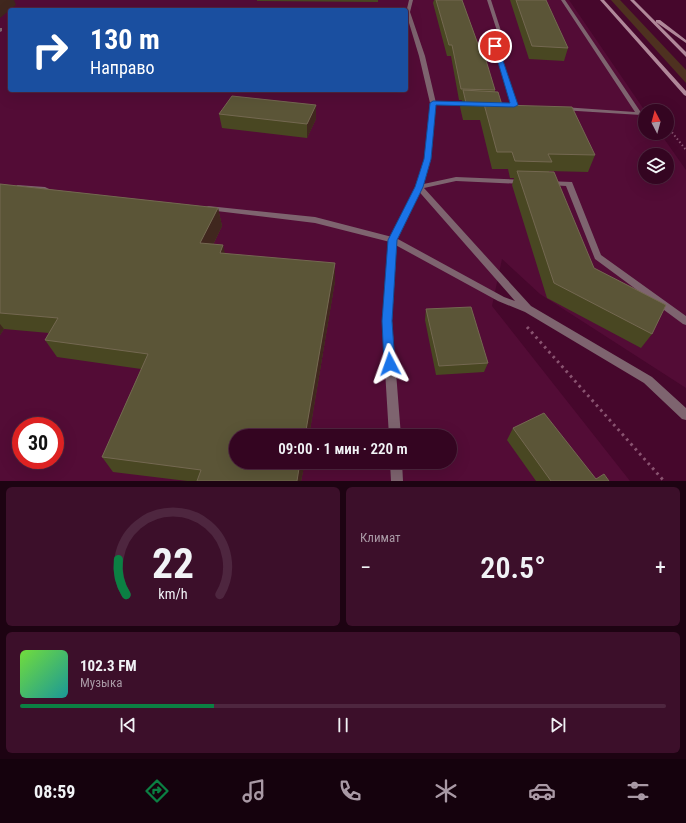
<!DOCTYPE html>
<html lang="ru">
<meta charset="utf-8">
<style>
body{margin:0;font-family:"Roboto Condensed",sans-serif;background:#3c0f2a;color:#f1f3f6;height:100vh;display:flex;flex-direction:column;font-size:15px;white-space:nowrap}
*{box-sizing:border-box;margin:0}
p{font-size:13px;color:#a999a5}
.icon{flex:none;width:22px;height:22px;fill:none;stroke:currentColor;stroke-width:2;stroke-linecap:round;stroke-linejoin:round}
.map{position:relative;height:481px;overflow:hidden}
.details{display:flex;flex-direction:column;gap:6px;padding:6px;background:#1d0312;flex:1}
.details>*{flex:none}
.hud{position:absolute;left:8px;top:8px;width:400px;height:84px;border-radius:4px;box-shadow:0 4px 16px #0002,0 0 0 1px #4e263f;background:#1a4fa0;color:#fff;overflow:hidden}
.needle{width:26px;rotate:354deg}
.tools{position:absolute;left:638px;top:104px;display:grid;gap:8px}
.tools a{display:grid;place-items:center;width:36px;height:36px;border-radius:50%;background:#340521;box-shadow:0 4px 16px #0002,0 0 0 1px #4e263f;font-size:20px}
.speed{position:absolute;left:12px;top:417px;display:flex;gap:8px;font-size:20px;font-weight:700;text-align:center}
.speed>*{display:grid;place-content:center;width:52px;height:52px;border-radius:50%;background:#340521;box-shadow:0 4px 16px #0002,0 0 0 1px #4e263f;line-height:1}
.speed .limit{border:6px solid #d22;background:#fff;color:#111}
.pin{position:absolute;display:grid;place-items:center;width:34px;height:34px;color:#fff;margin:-17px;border:2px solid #fff;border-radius:50%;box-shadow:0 1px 4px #0007}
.me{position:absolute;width:44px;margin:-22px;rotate:356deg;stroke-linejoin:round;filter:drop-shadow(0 0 3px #0008)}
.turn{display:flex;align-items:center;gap:14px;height:84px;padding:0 16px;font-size:18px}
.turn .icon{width:52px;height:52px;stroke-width:2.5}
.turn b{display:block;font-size:28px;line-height:34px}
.big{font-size:30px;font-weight:600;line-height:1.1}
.details .widget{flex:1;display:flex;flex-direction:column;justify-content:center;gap:6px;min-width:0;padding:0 14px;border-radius:6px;background:#3c0f2a}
.details .dial{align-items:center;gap:0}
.dial svg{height:104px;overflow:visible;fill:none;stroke:#4e263f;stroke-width:7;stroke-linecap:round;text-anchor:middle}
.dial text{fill:#f1f3f6;stroke:none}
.song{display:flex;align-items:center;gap:12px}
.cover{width:48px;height:48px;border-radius:6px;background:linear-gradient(135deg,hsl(100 70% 55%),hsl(180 70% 35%))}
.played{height:4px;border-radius:2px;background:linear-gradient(90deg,#0b8043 30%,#4e263f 30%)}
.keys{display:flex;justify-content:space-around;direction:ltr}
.heat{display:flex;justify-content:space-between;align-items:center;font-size:22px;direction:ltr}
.details .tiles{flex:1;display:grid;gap:6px;grid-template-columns:1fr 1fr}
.widget:last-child{grid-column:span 2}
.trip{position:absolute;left:229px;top:429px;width:228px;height:40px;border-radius:20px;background:#340521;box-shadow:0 4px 16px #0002,0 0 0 1px #4e263f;font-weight:600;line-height:40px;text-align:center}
.menu{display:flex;height:64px;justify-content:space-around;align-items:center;background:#15020d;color:#a999a5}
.menu .icon{width:28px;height:28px}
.menu .active{color:#0b8043}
.menu b{font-size:18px;color:#f1f3f6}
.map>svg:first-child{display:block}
</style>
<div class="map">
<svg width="686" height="481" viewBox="0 0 686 481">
<rect width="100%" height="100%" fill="#46072c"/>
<path fill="#530c36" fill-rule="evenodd" d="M0 0H569L645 111V133H660L686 170V388L540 294 502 259 492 306 630 481H0ZM10 10H406V90H10ZM645 155H667V177H645ZM21 426H55V460H21ZM236 436H450V462H236Z"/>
<path fill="#4e3120" d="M611 0H620L686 70V83Z"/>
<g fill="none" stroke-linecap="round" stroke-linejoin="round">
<path stroke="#895370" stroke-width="2" stroke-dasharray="1.5 2.5" stroke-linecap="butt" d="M651 105 656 111
M667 126 686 150"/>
<path stroke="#895370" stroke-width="3" stroke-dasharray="2.5 4" stroke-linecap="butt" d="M527 327 664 481"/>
<path fill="#7e646f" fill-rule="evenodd" d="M487 0H491L502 34 497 46 517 105 516 106 504 107 501 105 504 103H511L493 46 498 34Z
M561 0H565L642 114 641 115 561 110 560 109 563 107 635 112Z
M0 28H2V31L0 32Z
M433 101 470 102 473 104 470 106 431 104V102Z
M456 177 527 180 528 182 524 184 456 181 424 188 531 306 652 377 686 408V420L682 419 644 383 525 312 498 301 390 242 315 223 208 210 204 208 208 206 315 217 396 238 504 297 515 301 415 187 419 185Z
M546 181 572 182 601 255 686 316V325L683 324 595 259 566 186 549 185H546L545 183Z
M17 185 45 187 49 189 45 191 20 189H17L16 187Z"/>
<path fill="#7e646f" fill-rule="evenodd" d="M409 0H413L410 12 425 56 436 103 431 159 423 187 397 240 392 321 401 436H389L382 321 389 240 415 187 425 159 430 103 419 56 406 13Z
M390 462H402L403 481H391Z"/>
<path fill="#b08799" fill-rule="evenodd" d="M600 0H604L686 91V96L684 95Z
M630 0H634L686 52V57Z
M656 20H660L686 40V43L656 22Z"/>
</g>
<path fill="#494722" d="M257 0H378V2L257 1Z
M434 0H462L495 90V92L502 105 595 155 588 172 549 171V172L594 268 652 334 641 348 547 298 512 185 514 178H510L508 169H492L480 120H463L460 107 462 100H459L451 56H447L433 3Z
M510 0H546L568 48 564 61 529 59Z
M316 105V119L307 138 222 128 219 114Z
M0 184 218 208 222 226 213 245 225 253 335 281 309 436H236V462H305L301 481H187L113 472 102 457 141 369 57 357 45 340 49 333 4 329 0 335Z
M426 309 488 363 484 372 436 375 425 320Z
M513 428 596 479 609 481H536L507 440Z"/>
<path fill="#40271e" d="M0 0H14L16 5 0 18Z
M316 105V119L307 138V124Z
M218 208 222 226 205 261 200 243Z
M223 245 227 263 220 253Z
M335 263V281L309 436H305Z
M0 324 4 329 0 335Z
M300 462H305L301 481H297Z"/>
<path fill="#5b5537" stroke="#746851" d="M436 0H462L479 47H482L495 90 461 89 452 45H449Z
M516 0H546L568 48 532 46Z
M463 90 498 92 502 105 572 107 595 155 548 154 552 162 515 161 512 152H497L484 104 466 103Z
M232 96 316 105 307 124 219 114Z
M517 171 554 172 594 268 666 305 652 334 554 283Z
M0 184 218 208 200 243 223 245 220 253 335 263 305 436H236V462H300L297 481H197L201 470 102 457 148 354 45 340 58 318 0 313Z
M471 307 488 363 439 366 426 309Z
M544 413 596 479 604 474 609 481H551L513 428Z"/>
<path fill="#1a73e8" stroke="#114b97" d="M493 45 498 46 518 105 514 107 436 105 431 159 423 187 397 240 392 321 395 364 394 368 390 369 386 368 384 364 382 321 388 240 415 187 424 159 430 103 433 101 510 103Z"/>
</svg>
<div class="tools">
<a><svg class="needle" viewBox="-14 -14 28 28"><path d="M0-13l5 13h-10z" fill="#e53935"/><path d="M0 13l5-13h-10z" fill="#a999a5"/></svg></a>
<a><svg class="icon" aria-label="layers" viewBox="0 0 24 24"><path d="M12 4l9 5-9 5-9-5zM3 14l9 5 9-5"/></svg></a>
</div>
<div class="speed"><div class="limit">30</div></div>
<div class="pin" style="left:495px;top:46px;background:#d93025"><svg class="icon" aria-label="arrive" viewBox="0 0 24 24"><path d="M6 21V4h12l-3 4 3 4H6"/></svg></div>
<svg class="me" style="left:390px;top:364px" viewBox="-20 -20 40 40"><path d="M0-17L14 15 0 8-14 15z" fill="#1a73e8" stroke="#fff" stroke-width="4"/></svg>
<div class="trip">09:00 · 1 мин · 220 m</div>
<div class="hud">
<div class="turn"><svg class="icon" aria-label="right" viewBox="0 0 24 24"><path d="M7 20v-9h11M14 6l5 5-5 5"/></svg><div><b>130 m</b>Направо</div></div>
</div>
</div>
<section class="details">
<div class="tiles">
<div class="widget dial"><svg viewBox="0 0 100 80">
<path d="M14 69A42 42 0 1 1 86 69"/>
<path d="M14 69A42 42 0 0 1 8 42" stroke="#0b8043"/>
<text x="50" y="56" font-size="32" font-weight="700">22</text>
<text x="50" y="72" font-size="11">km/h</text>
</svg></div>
<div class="widget"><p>Климат</p>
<div class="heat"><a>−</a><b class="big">20.5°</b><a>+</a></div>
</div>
<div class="widget">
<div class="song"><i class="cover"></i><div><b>102.3 FM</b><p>Музыка</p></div></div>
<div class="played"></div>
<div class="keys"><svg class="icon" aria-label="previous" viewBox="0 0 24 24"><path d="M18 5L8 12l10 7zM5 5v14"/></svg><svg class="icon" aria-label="pause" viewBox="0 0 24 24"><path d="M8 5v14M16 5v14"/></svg><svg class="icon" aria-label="next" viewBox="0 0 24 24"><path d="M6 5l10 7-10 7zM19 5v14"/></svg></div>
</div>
</div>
</section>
<nav class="menu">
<b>08:59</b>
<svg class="icon active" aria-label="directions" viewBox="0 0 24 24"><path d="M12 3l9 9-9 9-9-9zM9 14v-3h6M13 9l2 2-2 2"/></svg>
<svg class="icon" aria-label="music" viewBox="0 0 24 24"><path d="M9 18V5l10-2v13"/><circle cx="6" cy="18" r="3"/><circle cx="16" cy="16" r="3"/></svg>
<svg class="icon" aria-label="phone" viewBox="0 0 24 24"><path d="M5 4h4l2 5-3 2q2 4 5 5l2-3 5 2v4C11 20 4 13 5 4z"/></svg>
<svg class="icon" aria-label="climate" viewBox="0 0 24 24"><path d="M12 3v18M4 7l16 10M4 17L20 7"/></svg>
<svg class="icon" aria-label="car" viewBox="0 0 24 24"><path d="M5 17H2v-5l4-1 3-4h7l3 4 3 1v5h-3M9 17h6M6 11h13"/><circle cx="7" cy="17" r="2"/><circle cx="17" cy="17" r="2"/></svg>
<svg class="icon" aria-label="filters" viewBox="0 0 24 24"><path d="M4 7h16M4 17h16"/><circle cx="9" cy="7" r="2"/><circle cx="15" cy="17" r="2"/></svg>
</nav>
